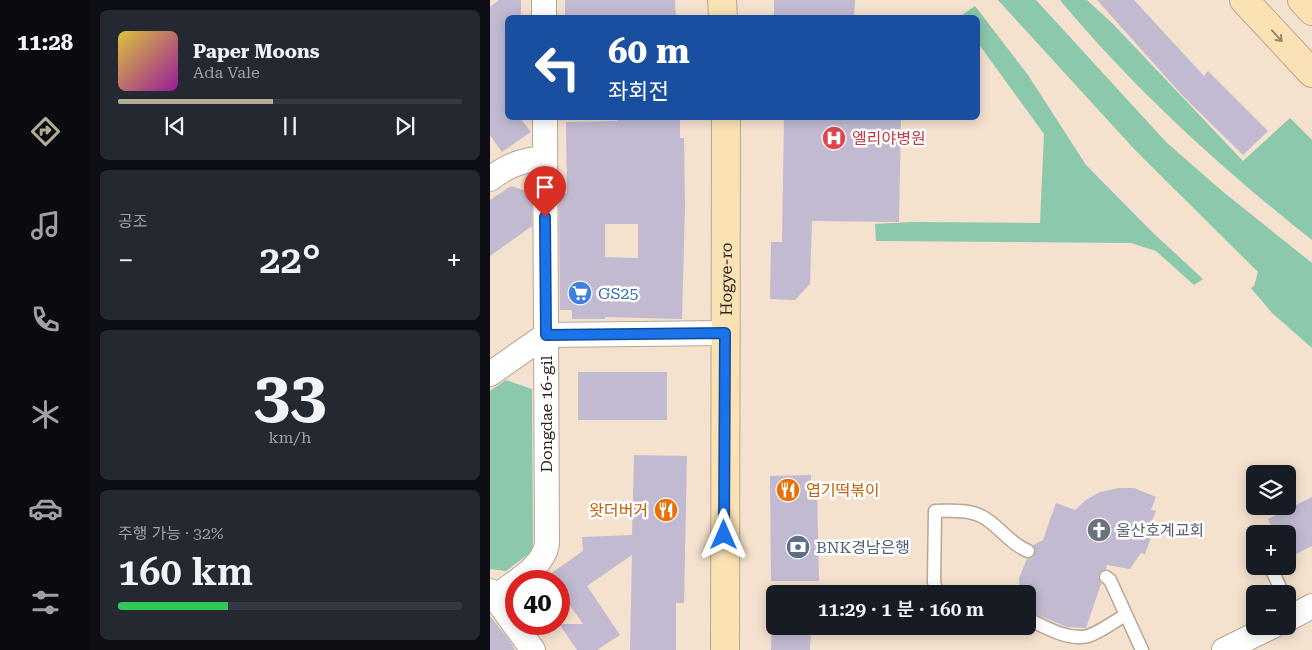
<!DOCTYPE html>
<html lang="ko">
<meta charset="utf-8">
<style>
body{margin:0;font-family:"Roboto Serif","Noto Sans KR",serif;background:#242831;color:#f1f3f6;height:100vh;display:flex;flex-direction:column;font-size:19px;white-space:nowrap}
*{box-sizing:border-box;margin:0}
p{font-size:16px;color:#9ea1a6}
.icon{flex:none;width:28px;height:28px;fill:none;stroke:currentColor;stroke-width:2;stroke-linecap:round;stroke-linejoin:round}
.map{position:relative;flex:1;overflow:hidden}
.sheet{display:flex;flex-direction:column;gap:10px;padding:10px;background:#0d0f14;width:400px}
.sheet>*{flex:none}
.top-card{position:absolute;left:15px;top:15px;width:475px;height:105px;border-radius:8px;box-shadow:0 2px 12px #0003;background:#1a4fa0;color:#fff;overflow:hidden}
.controls{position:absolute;left:756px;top:465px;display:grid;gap:10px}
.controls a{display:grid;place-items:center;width:50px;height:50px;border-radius:8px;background:#171b24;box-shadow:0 2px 12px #0003;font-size:25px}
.speed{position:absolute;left:15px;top:570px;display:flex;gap:10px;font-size:25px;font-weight:700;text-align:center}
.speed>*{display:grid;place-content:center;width:65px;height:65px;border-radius:50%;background:#171b24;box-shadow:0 2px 12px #0003;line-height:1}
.speed .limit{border:8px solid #d22;background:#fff;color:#111}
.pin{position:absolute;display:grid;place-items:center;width:42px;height:42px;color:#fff;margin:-51px -21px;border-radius:50% 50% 50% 0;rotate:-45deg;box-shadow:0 0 5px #0007}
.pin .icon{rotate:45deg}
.me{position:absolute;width:55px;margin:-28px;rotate:0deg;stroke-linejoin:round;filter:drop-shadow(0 0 4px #0008)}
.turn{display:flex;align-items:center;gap:18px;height:105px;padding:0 20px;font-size:22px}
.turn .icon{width:65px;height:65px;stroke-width:2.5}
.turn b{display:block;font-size:35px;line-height:42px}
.big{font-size:38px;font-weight:600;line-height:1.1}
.sheet .tile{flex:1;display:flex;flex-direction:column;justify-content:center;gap:8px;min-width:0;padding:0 18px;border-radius:8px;background:#242831}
.sheet .dial{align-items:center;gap:0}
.dial b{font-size:65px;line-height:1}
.song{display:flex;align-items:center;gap:15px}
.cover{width:60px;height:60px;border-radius:8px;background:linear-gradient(135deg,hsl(50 70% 55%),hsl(300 70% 35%))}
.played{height:5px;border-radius:2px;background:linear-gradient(90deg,#b5ac98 45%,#363941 45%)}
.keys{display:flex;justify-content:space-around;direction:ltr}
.heat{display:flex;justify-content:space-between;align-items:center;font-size:28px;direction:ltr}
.charge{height:8px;border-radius:4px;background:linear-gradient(90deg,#34c759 32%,#363941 0)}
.trip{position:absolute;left:276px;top:585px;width:270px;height:50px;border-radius:8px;background:#171b24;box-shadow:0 2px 12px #0003;font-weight:600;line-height:50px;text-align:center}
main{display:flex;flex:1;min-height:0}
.tab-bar{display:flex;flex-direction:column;width:90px;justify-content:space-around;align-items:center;background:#090b0e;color:#9ea1a6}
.tab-bar .icon{width:35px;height:35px}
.tab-bar .on{color:#b5ac98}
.tab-bar b{font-size:22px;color:#f1f3f6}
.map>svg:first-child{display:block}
</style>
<main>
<nav class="tab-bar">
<b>11:28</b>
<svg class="icon on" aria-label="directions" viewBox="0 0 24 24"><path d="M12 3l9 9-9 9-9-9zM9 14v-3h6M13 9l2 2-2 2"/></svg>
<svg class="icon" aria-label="music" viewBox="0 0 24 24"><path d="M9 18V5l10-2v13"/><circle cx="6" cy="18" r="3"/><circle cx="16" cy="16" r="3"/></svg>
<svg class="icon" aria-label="phone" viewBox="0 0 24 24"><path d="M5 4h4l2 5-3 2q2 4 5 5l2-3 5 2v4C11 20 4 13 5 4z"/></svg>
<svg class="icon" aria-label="climate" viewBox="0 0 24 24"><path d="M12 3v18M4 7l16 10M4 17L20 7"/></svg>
<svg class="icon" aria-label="car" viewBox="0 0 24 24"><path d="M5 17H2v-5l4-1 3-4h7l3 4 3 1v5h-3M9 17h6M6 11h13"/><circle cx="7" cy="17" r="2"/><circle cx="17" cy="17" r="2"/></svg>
<svg class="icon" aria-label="filters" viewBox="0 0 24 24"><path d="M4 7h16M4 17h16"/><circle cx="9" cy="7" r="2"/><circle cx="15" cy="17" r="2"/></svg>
</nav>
<section class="sheet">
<div class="tile">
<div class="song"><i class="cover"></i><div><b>Paper Moons</b><p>Ada Vale</p></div></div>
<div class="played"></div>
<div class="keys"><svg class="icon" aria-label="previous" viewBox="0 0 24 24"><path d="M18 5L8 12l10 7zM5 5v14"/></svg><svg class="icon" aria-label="pause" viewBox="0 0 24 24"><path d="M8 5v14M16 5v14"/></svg><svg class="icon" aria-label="next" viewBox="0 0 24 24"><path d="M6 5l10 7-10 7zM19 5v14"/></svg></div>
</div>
<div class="tile"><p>공조</p>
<div class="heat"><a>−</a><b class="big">22°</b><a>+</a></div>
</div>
<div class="tile dial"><b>33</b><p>km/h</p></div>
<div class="tile"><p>주행 가능 · 32%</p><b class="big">160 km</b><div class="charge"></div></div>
</section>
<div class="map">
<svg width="822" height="650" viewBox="0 0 822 650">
<rect width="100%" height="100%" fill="#f4e1ce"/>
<path fill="#8bc8ac" d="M508 0H546L676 142 732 191 822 263V348L782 313 761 288 764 286 768 272 645 150Z
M570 0H597L623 24 753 161 800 118 822 140V240C731 168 644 89 570 0Z
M485 6 538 75 596 165 662 232 713 279 704 285 666 251 641 243 386 241 385 224 422 222 550 223 554 134 488 43V18L469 17Z
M16 380 42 389 43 547 40 553 16 571 0 569V391Z"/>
<path fill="#c1bad1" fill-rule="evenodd" d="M9 0H31V15L28 18H18V118H30L41 132 12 152 0 135V7Z
M75 0H185L186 18H75Z
M284 0H365L364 18H284Z
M607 0H644L714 76 718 71 778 131 753 155 693 96Z
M128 118H190V138H194L195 206 192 319 115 317V319H82V310H70L69 203 71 193H77L76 122 128 121ZM115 224H148V258L115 257Z
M294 118H411L409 222 322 221 320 284 305 300 280 299 281 242H292Z
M21 186 42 193V226L0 256V200Z
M88 372H177V420H88Z
M144 455 197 456 194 603H186V650H140L142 555 97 586 130 635 107 650H87L69 624H93L69 590V581H50L93 551 92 537 142 535Z
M321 475V488H327L329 581H281L280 476Z
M629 488H644L666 497 661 510 666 511 661 523 665 526 655 554 651 553 640 569 617 565 616 569 610 572 608 577 611 584 596 628 577 627 538 611V594H530L529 578 537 559 542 558 545 554 543 545 553 540 566 503 585 510 596 500 610 492Z
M822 497V546L798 558V534H785L778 519Z
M0 616 20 641 25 650H0Z
M282 626H321L320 650H281Z"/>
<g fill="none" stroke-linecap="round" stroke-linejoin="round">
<g stroke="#b8a694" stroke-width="15">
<path id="lane" d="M780 566 793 594
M616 577 620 580 652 650
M447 594 444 582 445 511C460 511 477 509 491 516 508 524 517 542 538 551
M538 619C555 627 578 641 598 636 611 632 624 621 636 615"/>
</g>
<g stroke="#b8a694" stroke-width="26">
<path id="street" d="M54 0V18
M0 179C18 165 32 160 55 158
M0 374 56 335 235 333
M0 591 43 650
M5 597C23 583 53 568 57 544L55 118
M798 619 822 606
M734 650 783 626"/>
</g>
<g stroke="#b8a694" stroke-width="30">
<g id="secondary">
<path d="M232 0 233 18"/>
<path d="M754 0 822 73"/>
<path d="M812 0 822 11"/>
<path id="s1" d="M235 650 236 118"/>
</g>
</g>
<use href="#lane" stroke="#fff" stroke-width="12"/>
<use href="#street" stroke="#fff" stroke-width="24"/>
<use href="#secondary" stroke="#fae2b5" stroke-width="28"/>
</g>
<defs><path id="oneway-shaft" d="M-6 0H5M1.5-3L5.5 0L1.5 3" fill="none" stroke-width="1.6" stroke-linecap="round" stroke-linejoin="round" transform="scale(1.25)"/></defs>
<use stroke="#93846a" href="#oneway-shaft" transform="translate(787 36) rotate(48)"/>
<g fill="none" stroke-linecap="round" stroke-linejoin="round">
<g stroke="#114b97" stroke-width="12">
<path id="route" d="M55 217 56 335 235 333 234 535"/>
</g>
<use href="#route" stroke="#1a73e8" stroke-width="9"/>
</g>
<defs>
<g id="hospital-disc" transform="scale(1.25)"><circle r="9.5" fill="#e0444e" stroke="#fff"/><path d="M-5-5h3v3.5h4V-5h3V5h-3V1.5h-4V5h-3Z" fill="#fff"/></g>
<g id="supermarket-disc" transform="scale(1.25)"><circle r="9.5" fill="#3f7fe0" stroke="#fff"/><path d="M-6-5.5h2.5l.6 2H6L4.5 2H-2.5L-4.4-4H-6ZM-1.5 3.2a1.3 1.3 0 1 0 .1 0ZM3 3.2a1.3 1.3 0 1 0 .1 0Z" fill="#fff"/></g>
<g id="restaurant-disc" transform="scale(1.25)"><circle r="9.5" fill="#e8710a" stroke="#fff"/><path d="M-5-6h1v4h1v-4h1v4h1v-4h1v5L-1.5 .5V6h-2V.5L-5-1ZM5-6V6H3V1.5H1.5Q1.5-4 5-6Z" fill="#fff"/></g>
<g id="church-disc" transform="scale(1.25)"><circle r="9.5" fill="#6b7280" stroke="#fff"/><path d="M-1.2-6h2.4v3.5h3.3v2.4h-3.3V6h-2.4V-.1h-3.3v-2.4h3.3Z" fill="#fff"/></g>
<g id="bank-disc" transform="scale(1.25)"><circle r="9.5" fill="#5c6f8a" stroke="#fff"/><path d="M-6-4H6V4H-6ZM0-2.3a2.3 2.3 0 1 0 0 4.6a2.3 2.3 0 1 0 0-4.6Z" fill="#fff"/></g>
</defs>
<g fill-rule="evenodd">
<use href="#hospital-disc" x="344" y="138"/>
<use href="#supermarket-disc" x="90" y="293"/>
<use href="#restaurant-disc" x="298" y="490"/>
<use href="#restaurant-disc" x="176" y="510"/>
<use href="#church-disc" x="609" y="530"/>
<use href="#bank-disc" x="308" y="547"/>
</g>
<g text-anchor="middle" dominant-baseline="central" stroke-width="5" stroke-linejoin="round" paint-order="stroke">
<g font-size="16" fill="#be3a42" stroke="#fff" text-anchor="start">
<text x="362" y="138">엘리야병원</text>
</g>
<g font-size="16" fill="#2c251e" stroke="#fff">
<text stroke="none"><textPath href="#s1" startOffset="371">Hogye-ro</textPath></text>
<text transform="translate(56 414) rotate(-90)">Dongdae 16-gil</text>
</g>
<g font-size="16" fill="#366cbe" stroke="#fff" text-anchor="start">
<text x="108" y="293">GS25</text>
</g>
<g font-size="16" fill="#c56008" stroke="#fff" text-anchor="start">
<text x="316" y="490">엽기떡볶이</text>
<text x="158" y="510" text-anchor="end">왓더버거</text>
</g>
<g font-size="16" fill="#5b616d" stroke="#fff" text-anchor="start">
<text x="626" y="530">울산호계교회</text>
</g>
<g font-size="16" fill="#4e5e75" stroke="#fff" text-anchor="start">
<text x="326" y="547">BNK경남은행</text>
</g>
</g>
</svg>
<div class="controls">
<a><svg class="icon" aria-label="layers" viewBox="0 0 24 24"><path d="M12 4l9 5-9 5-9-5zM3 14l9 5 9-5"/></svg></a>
<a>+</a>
<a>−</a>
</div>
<div class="speed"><div class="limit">40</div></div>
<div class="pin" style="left:55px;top:217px;background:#d93025"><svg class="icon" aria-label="arrive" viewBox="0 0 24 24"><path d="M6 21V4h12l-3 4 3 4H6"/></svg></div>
<svg class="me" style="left:234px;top:535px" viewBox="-20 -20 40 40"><path d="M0-17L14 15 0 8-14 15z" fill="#1a73e8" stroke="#fff" stroke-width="4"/></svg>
<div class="trip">11:29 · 1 분 · 160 m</div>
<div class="top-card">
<div class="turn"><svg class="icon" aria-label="left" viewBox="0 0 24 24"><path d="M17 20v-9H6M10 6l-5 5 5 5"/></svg><div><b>60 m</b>좌회전</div></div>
</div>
</div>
</main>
